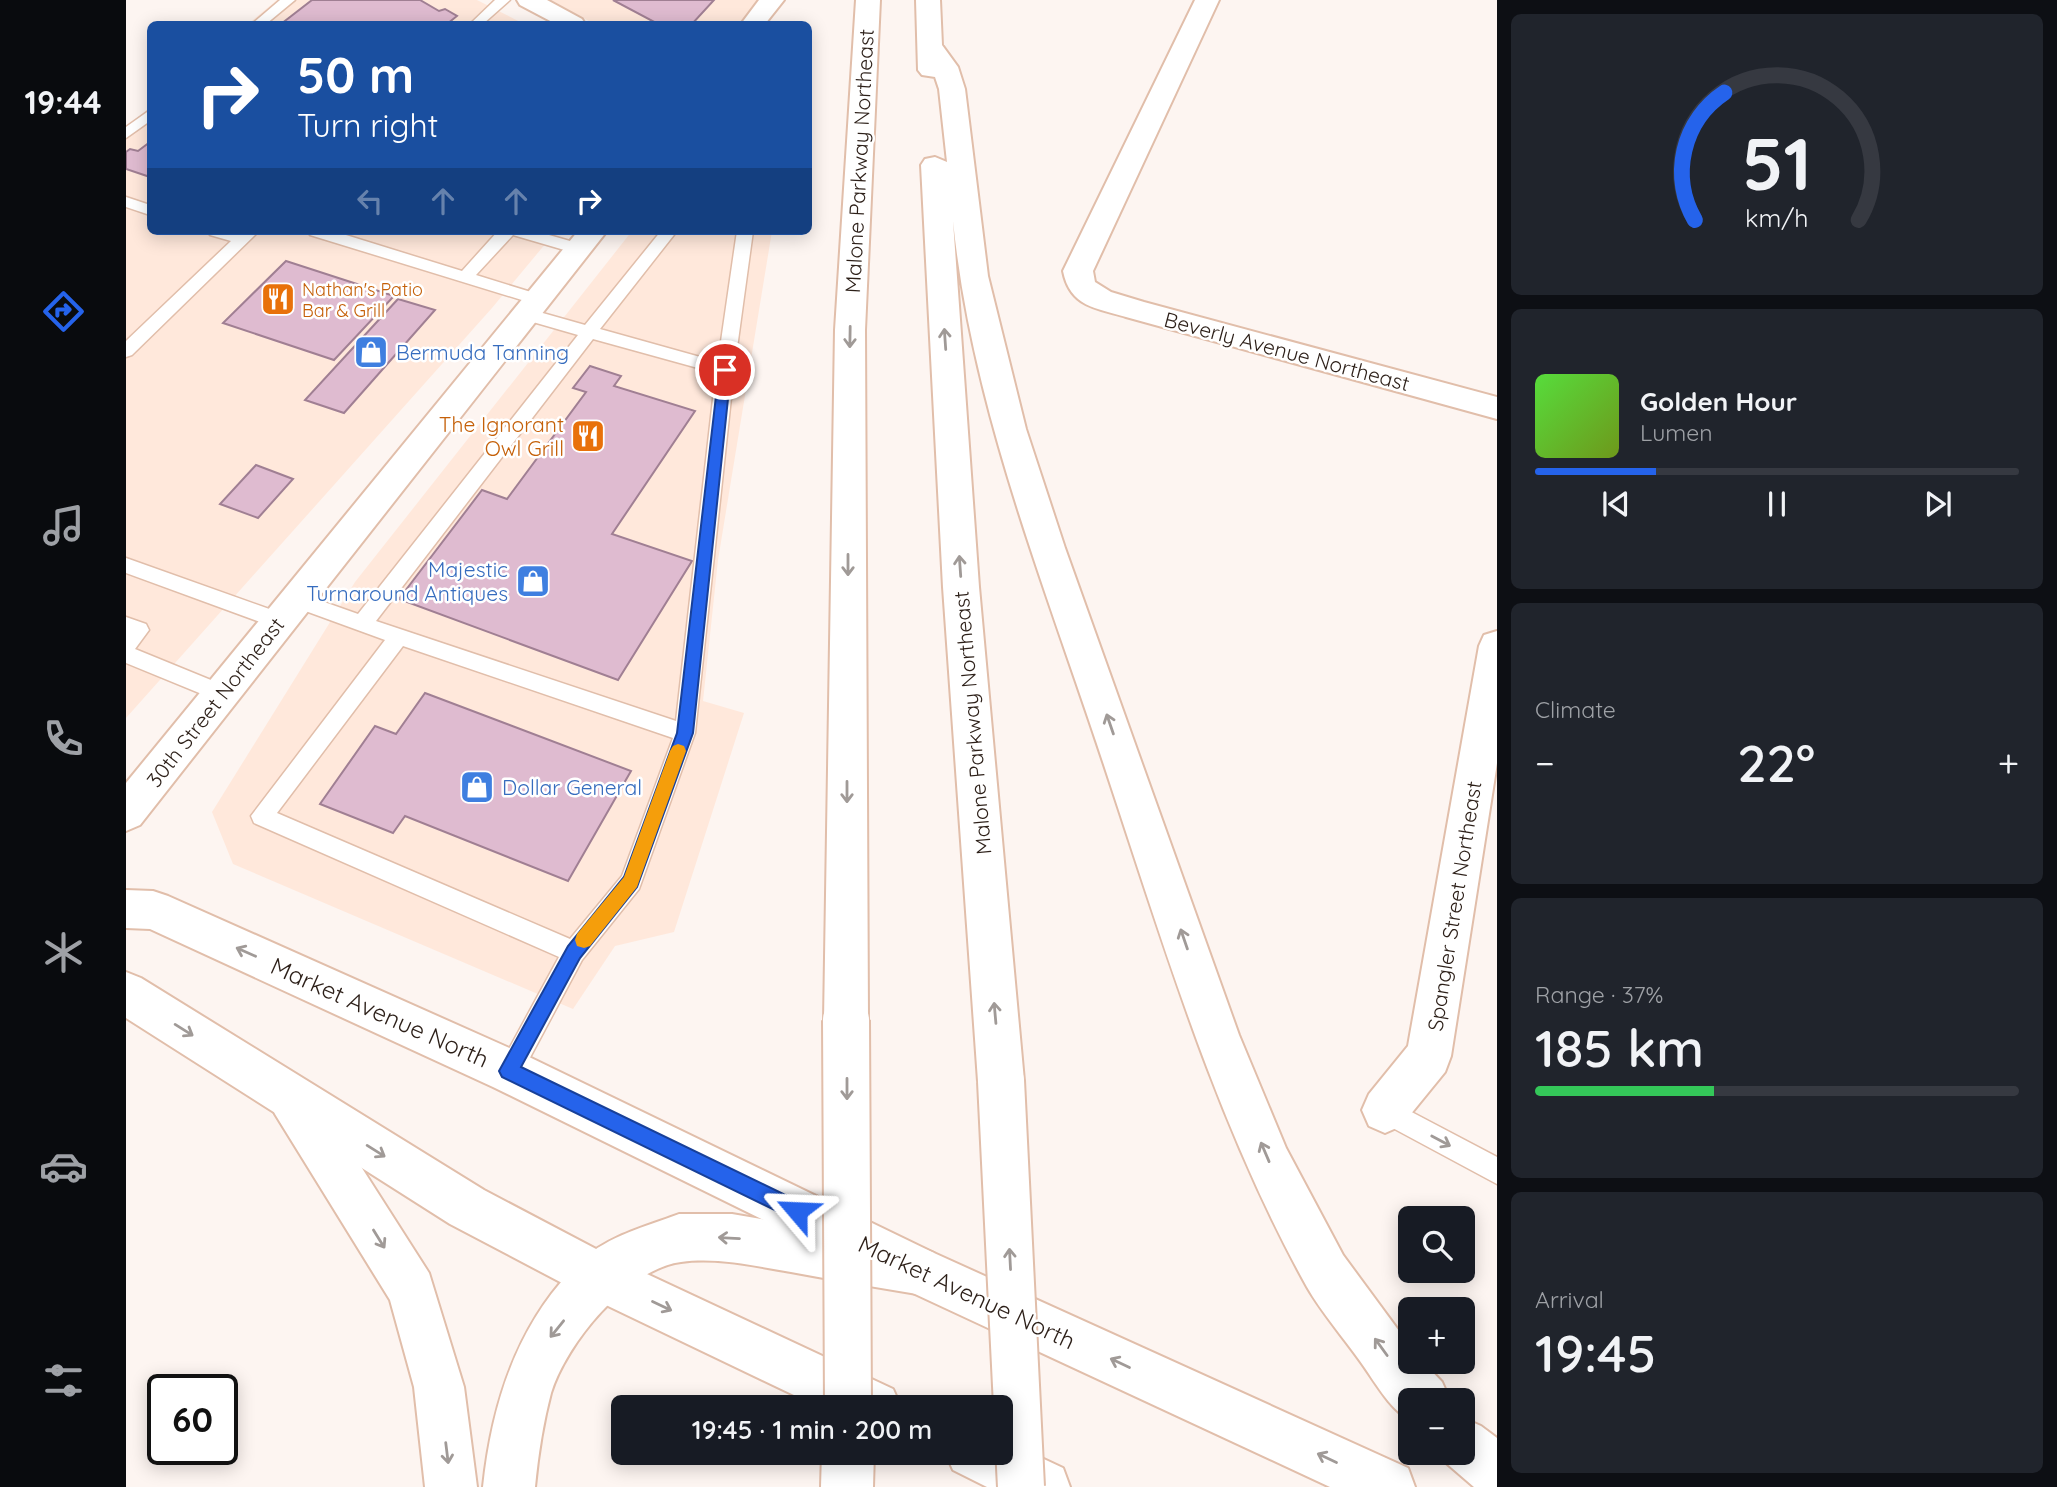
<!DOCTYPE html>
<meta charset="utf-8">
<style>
body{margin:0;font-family:Quicksand,sans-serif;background:#20242c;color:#f1f3f6;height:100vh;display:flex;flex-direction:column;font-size:26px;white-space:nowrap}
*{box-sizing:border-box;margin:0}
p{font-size:23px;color:#9ea1a6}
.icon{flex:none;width:38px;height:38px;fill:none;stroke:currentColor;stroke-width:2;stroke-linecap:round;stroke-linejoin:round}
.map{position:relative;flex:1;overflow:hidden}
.sheet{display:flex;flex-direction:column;gap:14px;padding:14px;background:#0d0f14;width:560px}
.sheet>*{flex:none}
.banner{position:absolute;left:21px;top:21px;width:665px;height:214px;border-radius:10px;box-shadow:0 4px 18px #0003;background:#1a4fa0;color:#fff;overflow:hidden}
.tools{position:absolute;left:1272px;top:1206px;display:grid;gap:14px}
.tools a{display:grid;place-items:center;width:77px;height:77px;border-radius:10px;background:#171b24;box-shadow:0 4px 18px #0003;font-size:35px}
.speed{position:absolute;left:21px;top:1374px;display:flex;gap:14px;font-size:35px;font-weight:700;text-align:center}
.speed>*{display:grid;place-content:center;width:91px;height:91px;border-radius:50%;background:#171b24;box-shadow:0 4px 18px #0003;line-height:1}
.speed .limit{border:4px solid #111;border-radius:10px;background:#fff;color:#111}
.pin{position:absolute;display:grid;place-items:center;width:60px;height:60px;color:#fff;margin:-30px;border:4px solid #fff;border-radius:50%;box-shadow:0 2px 7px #0007}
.me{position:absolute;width:77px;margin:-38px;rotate:296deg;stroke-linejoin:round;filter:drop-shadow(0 0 5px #0008)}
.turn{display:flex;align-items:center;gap:24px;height:147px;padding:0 35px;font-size:32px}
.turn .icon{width:91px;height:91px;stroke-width:2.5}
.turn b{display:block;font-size:49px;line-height:60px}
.lanes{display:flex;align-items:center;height:66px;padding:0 35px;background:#0003;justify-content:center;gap:35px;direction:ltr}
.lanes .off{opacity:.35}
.big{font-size:52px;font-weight:600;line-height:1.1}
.sheet .card{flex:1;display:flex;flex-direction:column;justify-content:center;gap:10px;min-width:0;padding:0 24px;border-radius:10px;background:#20242c}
.sheet .dial{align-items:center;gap:0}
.dial svg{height:182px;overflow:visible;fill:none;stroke:#363941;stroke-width:7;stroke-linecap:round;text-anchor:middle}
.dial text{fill:#f1f3f6;stroke:none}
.song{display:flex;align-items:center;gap:21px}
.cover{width:84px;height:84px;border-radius:10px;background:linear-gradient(135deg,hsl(110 70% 55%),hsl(80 70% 35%))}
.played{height:7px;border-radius:4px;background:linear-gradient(90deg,#2563eb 25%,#363941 25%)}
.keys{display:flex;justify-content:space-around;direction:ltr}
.heat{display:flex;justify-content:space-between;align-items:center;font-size:38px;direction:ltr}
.charge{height:10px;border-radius:5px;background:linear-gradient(90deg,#34c759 37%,#363941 0)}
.trip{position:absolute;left:485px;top:1395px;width:402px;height:70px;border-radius:10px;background:#171b24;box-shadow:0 4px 18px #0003;font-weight:600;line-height:70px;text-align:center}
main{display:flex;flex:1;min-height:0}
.menu{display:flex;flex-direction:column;width:126px;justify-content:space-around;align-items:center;background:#090b0e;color:#9ea1a6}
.menu .icon{width:49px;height:49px}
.menu .current{color:#2563eb}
.menu b{font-size:32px;color:#f1f3f6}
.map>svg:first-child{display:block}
</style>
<main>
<nav class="menu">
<b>19:44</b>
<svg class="icon current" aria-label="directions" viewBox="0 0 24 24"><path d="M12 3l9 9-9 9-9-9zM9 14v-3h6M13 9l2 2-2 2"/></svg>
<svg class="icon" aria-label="music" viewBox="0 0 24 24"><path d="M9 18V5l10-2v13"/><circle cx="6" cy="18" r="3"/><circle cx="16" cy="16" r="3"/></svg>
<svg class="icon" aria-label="phone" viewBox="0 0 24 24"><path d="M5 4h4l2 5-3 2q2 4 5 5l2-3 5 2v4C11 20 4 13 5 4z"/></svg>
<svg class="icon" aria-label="climate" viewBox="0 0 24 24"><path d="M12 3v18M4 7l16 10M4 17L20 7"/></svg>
<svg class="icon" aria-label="car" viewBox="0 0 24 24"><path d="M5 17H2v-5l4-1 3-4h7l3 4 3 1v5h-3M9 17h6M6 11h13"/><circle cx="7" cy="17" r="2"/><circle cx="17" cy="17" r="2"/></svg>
<svg class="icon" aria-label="filters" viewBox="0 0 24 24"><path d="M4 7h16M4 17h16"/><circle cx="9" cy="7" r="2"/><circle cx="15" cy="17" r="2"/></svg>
</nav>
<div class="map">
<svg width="1371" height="1487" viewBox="0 0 1371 1487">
<rect width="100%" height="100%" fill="#fdf5f1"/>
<path fill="#ffe8db" d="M151 0H351L398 24H122Z
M425 0H633L613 24H468Z
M24 107V231H430L366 308 0 718V128Z
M506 231H646L592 560 577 701 618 713 548 932 489 946 447 1009 107 864 86 812 229 582Z"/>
<path fill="#dfbbd0" stroke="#a07f93" stroke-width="2" d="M186 0H294L313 11 319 9 331 16 321 24H155Z
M487 0H588L566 24H532Z
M24 142V177L0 169V152L4 149 12 151Z
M160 261 268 296 208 360 97 323Z
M272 299 309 310 218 413 179 400Z
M464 366 495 376 488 386 569 411 486 534 566 561 492 680 273 599 356 490 381 499 460 392 447 388Z
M130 465 167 479 132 518 94 504Z
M299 693 505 771 442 881 279 816 267 833 194 804 249 726 270 734Z"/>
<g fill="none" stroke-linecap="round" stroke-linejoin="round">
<g stroke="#e1beaa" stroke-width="3">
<path id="lane" d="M154 0H169L140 24H126Z
M369 0H384L357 24H344Z
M24 110V121L0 138V127Z
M0 197 24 205V215L0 207Z
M82 231H133L6 355 0 357V341L105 241 84 235Z
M182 231H207L336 271 372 231H409L458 245 460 249 452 254 387 235 350 275 418 296 420 300 412 305 184 235Z
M535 231H551L474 329 592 362 611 231H627L608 370 569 733 513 889 456 960 392 1080 383 1083 374 1080 371 1071 433 957 128 823 125 816 259 640 163 605 160 600 163 595 170 592 232 614 452 335 393 318 391 314 393 310 399 308 459 325ZM467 339 590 373 550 721 250 621ZM277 646 547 738 496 876 444 939 151 813Z
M0 558 160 615 163 621 160 627 153 629 0 573Z
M0 617 20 624 23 630 9 649 102 687 105 693 102 699 95 702 88 699 0 663Z
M1259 1098 1371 1157V1184L1250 1119 1247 1110 1250 1101Z"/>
</g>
<g stroke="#e1beaa" stroke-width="4">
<path id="street" d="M1069 0H1093L967 271 969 282 985 292 1018 302 1371 397V419L1000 317C970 308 944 307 937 271Z
M1371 631V763L1325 1056 1319 1072 1275 1126 1259 1133 1243 1126 1236 1110 1243 1094 1282 1046 1353 646 1358 635Z"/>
</g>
<g stroke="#e1beaa" stroke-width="4">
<path id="secondary" d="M391 0H421L456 19 459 24H430L394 5Z
M452 231H481L14 825 0 831V783Z"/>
</g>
<g stroke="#e1beaa" stroke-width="4">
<path id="primary" d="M0 890 27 891 42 896 399 1055 808 1253 1282 1468 1289 1487H1204L774 1287 367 1087 24 929 0 928Z
M0 972 15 978 358 1190 491 1260 767 1389 775 1407H693L457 1294 324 1224 0 1018Z
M875 1439 937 1468 944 1487H861L827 1470 819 1452H875Z"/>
</g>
<g stroke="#e1beaa" stroke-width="4">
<path id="highway" d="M633 0H658L639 24H615Z
M730 0H754L739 330 742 1020 736 1035 720 1041 704 1035 698 1020 709 330Z
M790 0H814L816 45 832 67 839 89 862 276 900 429 939 548 1113 1035 1160 1148 1217 1255 1284 1346V1362H1297L1316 1382 1324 1400H1284V1420C1263 1409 1248 1380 1234 1361 1217 1337 1196 1313 1181 1287 1086 1116 1032 925 970 741 913 571 845 399 827 221L853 587 898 1081 891 1097 875 1104 859 1097 852 1081 817 587 795 165 799 159 809 157 821 162 813 89 809 77 796 75 792 70Z
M165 1075 181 1082 303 1273 338 1387 351 1487H299L288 1387 264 1300 149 1114 142 1098 149 1082Z
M553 1214H606L791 1246 808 1253 815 1270 808 1287 791 1294C749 1287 707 1280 665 1272 629 1266 591 1257 555 1262 501 1269 440 1344 425 1393 417 1423 412 1456 409 1487H357C366 1402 392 1320 456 1260 482 1236 521 1226 553 1214Z
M1337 1418 1355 1426 1371 1438V1487H1348L1319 1462 1314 1452H1337Z
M696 1452H748L747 1487H695Z"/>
</g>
<use href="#lane" fill="#fff" fill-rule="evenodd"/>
<use href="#street" fill="#fff" fill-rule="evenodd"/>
<use href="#secondary" fill="#fff" fill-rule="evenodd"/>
<use href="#primary" fill="#fff" fill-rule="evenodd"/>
<use href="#highway" fill="#fff" fill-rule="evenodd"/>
<g stroke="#e1beaa" stroke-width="50" stroke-linecap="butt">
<path id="highway-bridge" d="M720 1020 722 1407
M875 1081 895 1487"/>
</g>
<use href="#highway-bridge" stroke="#fff" stroke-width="46"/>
</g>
<defs><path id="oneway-shaft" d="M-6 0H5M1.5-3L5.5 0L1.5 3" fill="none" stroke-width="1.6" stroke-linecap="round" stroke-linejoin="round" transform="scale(1.75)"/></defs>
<g stroke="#a09a97">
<use href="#oneway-shaft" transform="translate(724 337) rotate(91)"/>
<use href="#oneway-shaft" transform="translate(819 339) rotate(-94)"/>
<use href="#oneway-shaft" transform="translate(722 565) rotate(90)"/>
<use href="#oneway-shaft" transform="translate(834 566) rotate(-94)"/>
<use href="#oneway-shaft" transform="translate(984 724) rotate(-109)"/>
<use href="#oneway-shaft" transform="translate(721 792) rotate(90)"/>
<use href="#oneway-shaft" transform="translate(1058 939) rotate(-109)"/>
<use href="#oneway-shaft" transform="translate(120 952) rotate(-156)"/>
<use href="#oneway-shaft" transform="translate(869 1013) rotate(-95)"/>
<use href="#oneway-shaft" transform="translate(58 1030) rotate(32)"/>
<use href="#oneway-shaft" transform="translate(721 1089) rotate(90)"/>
<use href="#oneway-shaft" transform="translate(1315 1141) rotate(28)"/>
<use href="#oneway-shaft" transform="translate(250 1151) rotate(32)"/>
<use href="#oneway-shaft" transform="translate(1139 1152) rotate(-113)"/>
<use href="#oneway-shaft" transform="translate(603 1238) rotate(-177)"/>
<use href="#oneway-shaft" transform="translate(253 1239) rotate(58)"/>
<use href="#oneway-shaft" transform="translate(884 1259) rotate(-93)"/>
<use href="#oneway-shaft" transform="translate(536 1306) rotate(25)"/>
<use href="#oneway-shaft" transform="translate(431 1329) rotate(129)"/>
<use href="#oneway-shaft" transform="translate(1255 1347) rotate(-126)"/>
<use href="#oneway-shaft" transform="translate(994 1363) rotate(-155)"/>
<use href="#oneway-shaft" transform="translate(321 1453) rotate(83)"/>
<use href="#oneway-shaft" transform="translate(1201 1458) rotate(-155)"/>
</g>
<path fill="#2563eb" stroke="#184099" stroke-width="2" d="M599 366 605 370 567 733 511 887 454 958 395 1067 678 1204 681 1211 678 1218 671 1221 376 1077 373 1071 442 946 498 877 551 733 593 370Z"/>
<path fill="#f59e0b" d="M552 744 558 746 560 751 511 887 464 946 458 948 451 946 449 940 451 934 498 877 544 751 547 746Z"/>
<defs>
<g id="restaurant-square" transform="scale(1.75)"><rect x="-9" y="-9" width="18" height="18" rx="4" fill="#e8710a" stroke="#fff"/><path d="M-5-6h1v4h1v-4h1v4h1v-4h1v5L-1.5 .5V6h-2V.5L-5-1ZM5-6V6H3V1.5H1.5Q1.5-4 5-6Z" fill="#fff"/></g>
<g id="shop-square" transform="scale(1.75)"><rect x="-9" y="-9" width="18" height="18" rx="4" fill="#3f7fe0" stroke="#fff"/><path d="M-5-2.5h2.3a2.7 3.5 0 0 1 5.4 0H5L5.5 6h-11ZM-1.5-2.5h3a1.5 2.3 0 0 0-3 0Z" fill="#fff"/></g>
</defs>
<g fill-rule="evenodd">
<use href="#restaurant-square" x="152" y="299"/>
<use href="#shop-square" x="245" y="352"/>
<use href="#restaurant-square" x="462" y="436"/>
<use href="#shop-square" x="407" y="581"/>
<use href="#shop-square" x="351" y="787"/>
</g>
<g text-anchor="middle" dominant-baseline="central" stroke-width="5" stroke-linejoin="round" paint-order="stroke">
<g font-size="18" fill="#c56008" stroke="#fff" text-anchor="start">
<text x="176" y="289">Nathan's Patio<tspan x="176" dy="21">Bar &amp; Grill</tspan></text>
</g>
<g font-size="21" fill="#2c1f18" stroke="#fff">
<text transform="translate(733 161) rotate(-87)">Malone Parkway Northeast</text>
<text transform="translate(1161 351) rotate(15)">Beverly Avenue Northeast</text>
<text transform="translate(89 702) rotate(-52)">30th Street Northeast</text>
<text transform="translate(846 723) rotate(-95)">Malone Parkway Northeast</text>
<text transform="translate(1328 906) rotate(-81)">Spangler Street Northeast</text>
</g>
<g font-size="21" fill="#366cbe" stroke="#fff" text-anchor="start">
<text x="270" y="352">Bermuda Tanning</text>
<text x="382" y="569" text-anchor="end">Majestic<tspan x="382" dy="24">Turnaround Antiques</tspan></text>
<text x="376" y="787">Dollar General</text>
</g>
<g font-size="21" fill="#c56008" stroke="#fff" text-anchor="end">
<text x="438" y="424">The Ignorant<tspan x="438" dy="24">Owl Grill</tspan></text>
</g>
<g font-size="24" fill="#2c1f18" stroke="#fff">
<text transform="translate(254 1012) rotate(24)">Market Avenue North</text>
<text transform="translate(841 1292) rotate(25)">Market Avenue North</text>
</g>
</g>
</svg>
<div class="tools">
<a><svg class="icon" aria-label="search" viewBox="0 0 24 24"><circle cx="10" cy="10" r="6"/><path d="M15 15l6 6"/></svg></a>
<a>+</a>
<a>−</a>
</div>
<div class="speed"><div class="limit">60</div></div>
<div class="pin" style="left:599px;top:370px;background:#d93025"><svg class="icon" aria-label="arrive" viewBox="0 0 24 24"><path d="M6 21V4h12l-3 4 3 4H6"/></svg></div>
<svg class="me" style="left:671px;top:1211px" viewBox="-20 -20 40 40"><path d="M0-17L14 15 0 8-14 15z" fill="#2563eb" stroke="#fff" stroke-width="4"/></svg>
<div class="trip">19:45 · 1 min · 200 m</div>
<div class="banner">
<div class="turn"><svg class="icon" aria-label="right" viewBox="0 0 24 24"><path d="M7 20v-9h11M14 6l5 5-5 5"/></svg><div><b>50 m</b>Turn right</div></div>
<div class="lanes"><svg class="icon off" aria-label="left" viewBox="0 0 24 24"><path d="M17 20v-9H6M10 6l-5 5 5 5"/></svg><svg class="icon off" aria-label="ahead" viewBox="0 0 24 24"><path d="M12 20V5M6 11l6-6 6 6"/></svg><svg class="icon off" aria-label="ahead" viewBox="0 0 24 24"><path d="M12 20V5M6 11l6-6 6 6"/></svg><svg class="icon" aria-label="right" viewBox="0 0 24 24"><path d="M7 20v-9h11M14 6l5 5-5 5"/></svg></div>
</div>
</div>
<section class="sheet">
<div class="card dial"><svg viewBox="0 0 100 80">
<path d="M14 69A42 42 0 1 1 86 69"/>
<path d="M14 69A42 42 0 0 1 27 13" stroke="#2563eb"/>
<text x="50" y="56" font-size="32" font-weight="700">51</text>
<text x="50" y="72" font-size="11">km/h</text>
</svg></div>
<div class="card">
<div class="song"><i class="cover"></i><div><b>Golden Hour</b><p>Lumen</p></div></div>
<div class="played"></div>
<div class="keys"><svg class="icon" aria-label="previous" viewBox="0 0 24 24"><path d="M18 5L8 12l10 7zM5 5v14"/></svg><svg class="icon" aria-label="pause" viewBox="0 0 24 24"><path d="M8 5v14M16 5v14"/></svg><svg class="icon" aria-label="next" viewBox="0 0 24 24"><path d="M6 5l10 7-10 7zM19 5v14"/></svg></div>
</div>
<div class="card"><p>Climate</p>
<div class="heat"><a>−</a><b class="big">22°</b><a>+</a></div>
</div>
<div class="card"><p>Range · 37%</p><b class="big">185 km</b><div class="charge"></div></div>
<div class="card"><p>Arrival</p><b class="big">19:45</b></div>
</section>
</main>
